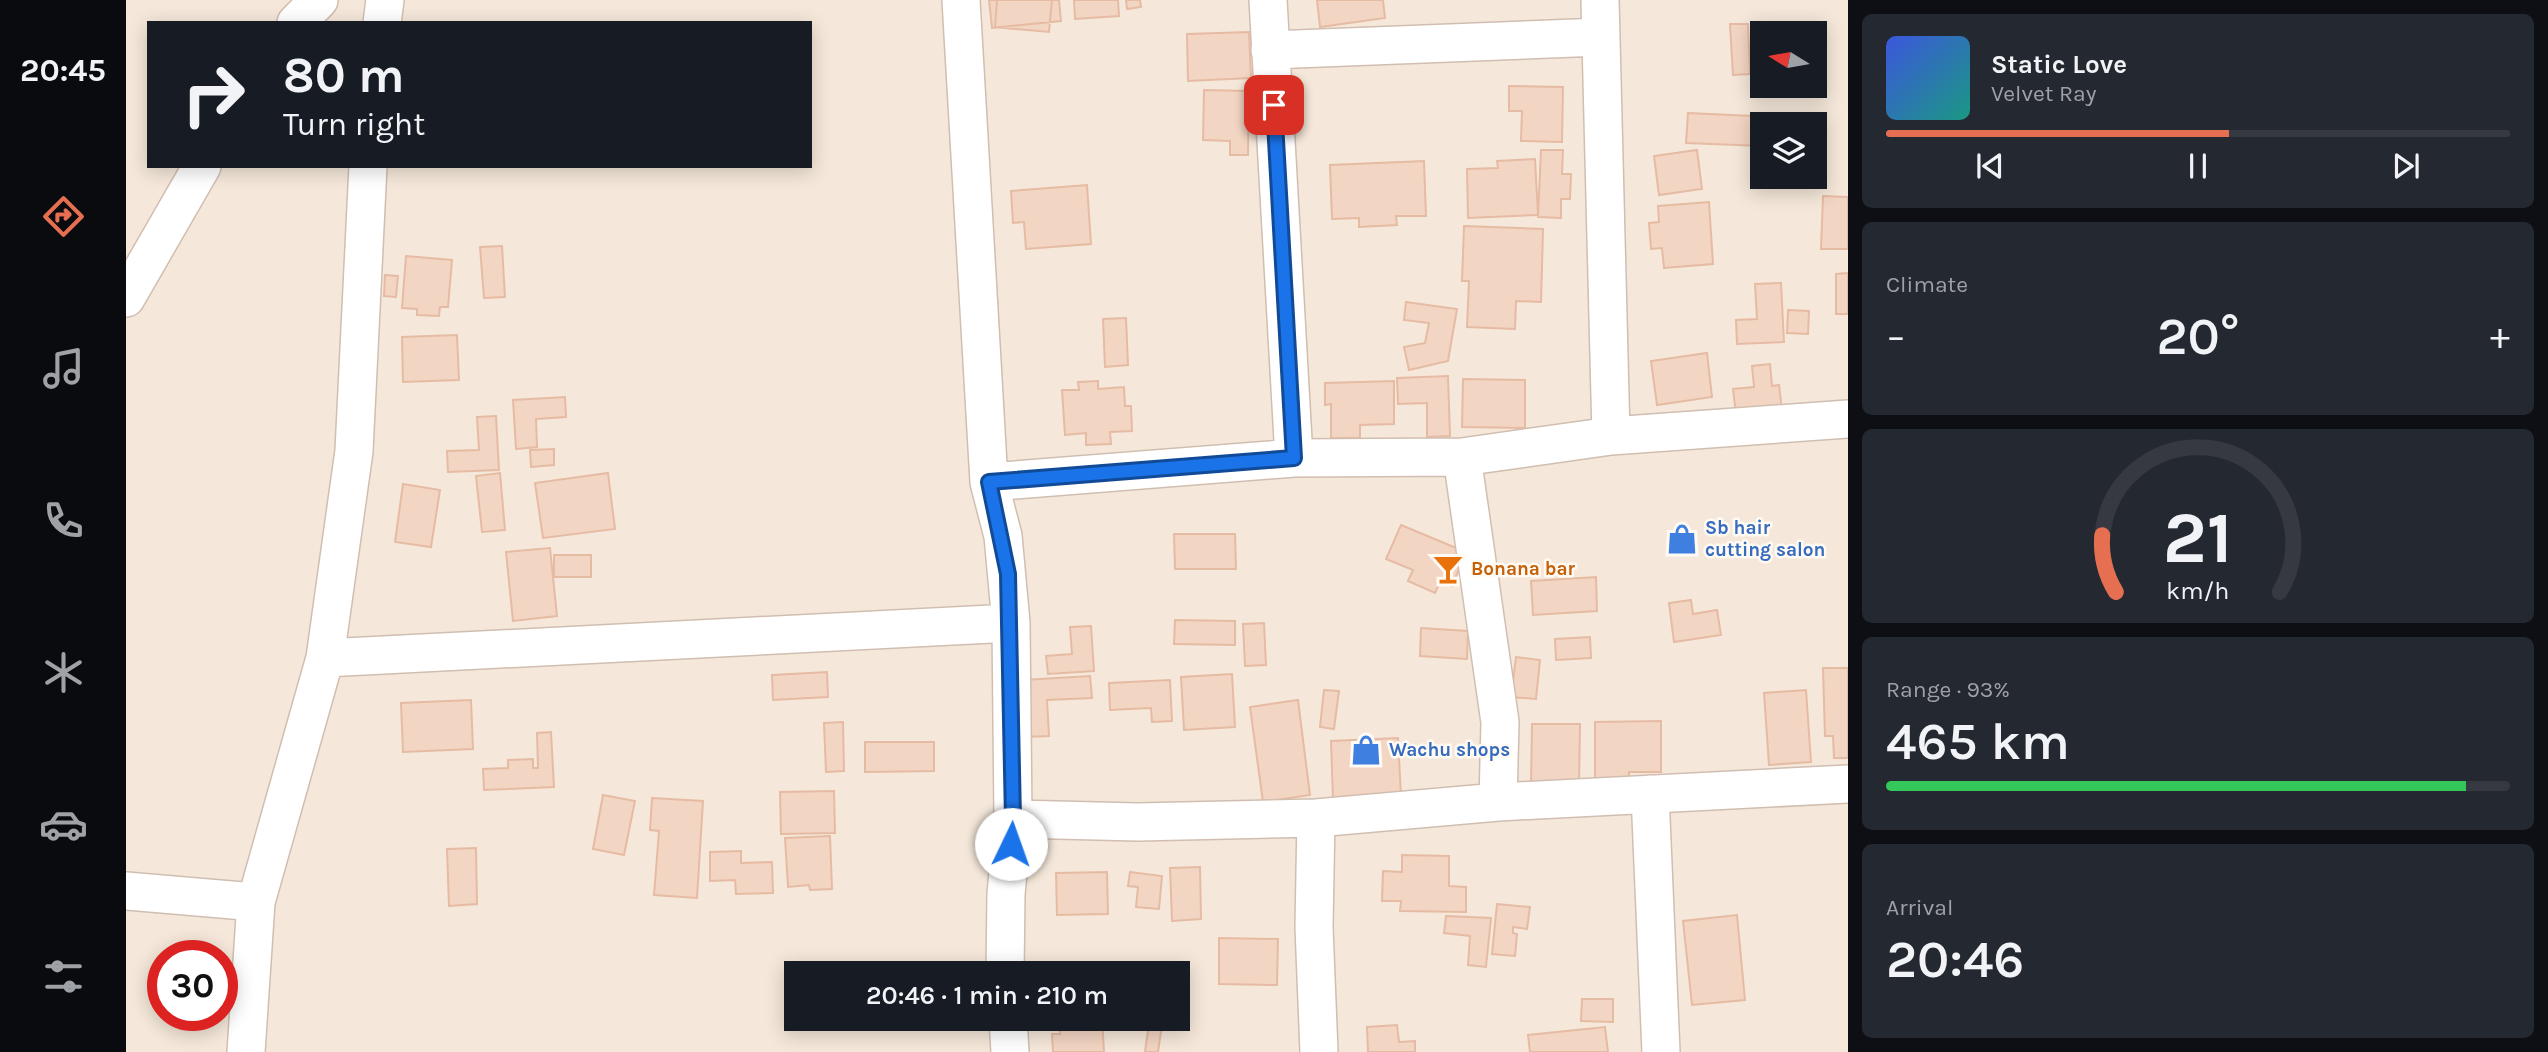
<!DOCTYPE html>
<meta charset="utf-8">
<style>
body{margin:0;font-family:Karla,sans-serif;background:#242831;color:#f1f3f6;height:100vh;display:flex;flex-direction:column;font-size:26px;white-space:nowrap}
*{box-sizing:border-box;margin:0}
p{font-size:23px;color:#9ea1a6}
.icon{flex:none;width:38px;height:38px;fill:none;stroke:currentColor;stroke-width:2;stroke-linecap:round;stroke-linejoin:round}
.map{position:relative;flex:1;overflow:hidden}
.sheet{display:flex;flex-direction:column;gap:14px;padding:14px;background:#0d0f14;width:700px}
.sheet>*{flex:none}
.hud{position:absolute;left:21px;top:21px;width:665px;height:147px;border-radius:0px;box-shadow:0 4px 18px #0003;background:#171b24;color:#f1f3f6;overflow:hidden}
.needle{width:46px;rotate:281deg}
.controls{position:absolute;left:1624px;top:21px;display:grid;gap:14px}
.controls a{display:grid;place-items:center;width:77px;height:77px;border-radius:0px;background:#171b24;box-shadow:0 4px 18px #0003;font-size:35px}
.speed{position:absolute;left:21px;top:940px;display:flex;gap:14px;font-size:35px;font-weight:700;text-align:center}
.speed>*{display:grid;place-content:center;width:91px;height:91px;border-radius:50%;background:#171b24;box-shadow:0 4px 18px #0003;line-height:1}
.speed .limit{border:10px solid #d22;background:#fff;color:#111}
.pin{position:absolute;display:grid;place-items:center;width:60px;height:60px;color:#fff;margin:-30px;border-radius:14px;box-shadow:0 4px 10px #0006}
.me{position:absolute;width:77px;margin:-38px;rotate:3deg;stroke-linejoin:round;filter:drop-shadow(0 0 5px #0008)}
.turn{display:flex;align-items:center;gap:24px;height:147px;padding:0 21px;font-size:32px}
.turn .icon{width:91px;height:91px;stroke-width:2.5}
.turn b{display:block;font-size:49px;line-height:60px}
.big{font-size:52px;font-weight:600;line-height:1.1}
.sheet .card{flex:1;display:flex;flex-direction:column;justify-content:center;gap:10px;min-width:0;padding:0 24px;border-radius:10px;background:#242831}
.sheet .dial{align-items:center;gap:0}
.dial svg{height:182px;overflow:visible;fill:none;stroke:#363941;stroke-width:7;stroke-linecap:round;text-anchor:middle}
.dial text{fill:#f1f3f6;stroke:none}
.song{display:flex;align-items:center;gap:21px}
.cover{width:84px;height:84px;border-radius:10px;background:linear-gradient(135deg,hsl(230 70% 55%),hsl(170 70% 35%))}
.played{height:7px;border-radius:4px;background:linear-gradient(90deg,#e76f51 55%,#363941 55%)}
.keys{display:flex;justify-content:space-around;direction:ltr}
.heat{display:flex;justify-content:space-between;align-items:center;font-size:38px;direction:ltr}
.charge{height:10px;border-radius:5px;background:linear-gradient(90deg,#34c759 93%,#363941 0)}
.trip{position:absolute;left:658px;top:961px;width:406px;height:70px;border-radius:0px;background:#171b24;box-shadow:0 4px 18px #0003;font-weight:600;line-height:70px;text-align:center}
main{display:flex;flex:1;min-height:0}
.menu{display:flex;flex-direction:column;width:126px;justify-content:space-around;align-items:center;background:#090b0e;color:#9ea1a6}
.menu .icon{width:49px;height:49px}
.menu .on{color:#e76f51}
.menu b{font-size:32px;color:#f1f3f6}
.map>svg:first-child{display:block}
</style>
<main>
<nav class="menu">
<b>20:45</b>
<svg class="icon on" aria-label="directions" viewBox="0 0 24 24"><path d="M12 3l9 9-9 9-9-9zM9 14v-3h6M13 9l2 2-2 2"/></svg>
<svg class="icon" aria-label="music" viewBox="0 0 24 24"><path d="M9 18V5l10-2v13"/><circle cx="6" cy="18" r="3"/><circle cx="16" cy="16" r="3"/></svg>
<svg class="icon" aria-label="phone" viewBox="0 0 24 24"><path d="M5 4h4l2 5-3 2q2 4 5 5l2-3 5 2v4C11 20 4 13 5 4z"/></svg>
<svg class="icon" aria-label="climate" viewBox="0 0 24 24"><path d="M12 3v18M4 7l16 10M4 17L20 7"/></svg>
<svg class="icon" aria-label="car" viewBox="0 0 24 24"><path d="M5 17H2v-5l4-1 3-4h7l3 4 3 1v5h-3M9 17h6M6 11h13"/><circle cx="7" cy="17" r="2"/><circle cx="17" cy="17" r="2"/></svg>
<svg class="icon" aria-label="filters" viewBox="0 0 24 24"><path d="M4 7h16M4 17h16"/><circle cx="9" cy="7" r="2"/><circle cx="15" cy="17" r="2"/></svg>
</nav>
<div class="map">
<svg width="1722" height="1052" viewBox="0 0 1722 1052">
<rect width="100%" height="100%" fill="#fdf6ec"/>
<path fill="#f5e8da" fill-rule="evenodd" d="M0 0H1722V1052H0ZM23 23H684V166H23ZM1636 33H1689V86H1636ZM1636 124H1689V177H1636ZM37 956H96V1015H37ZM670 973H1052V1018H670Z"/>
<path fill="#f3d5c3" stroke="#e6bba3" stroke-width="2" d="M863 0H933L935 21 866 28Z
M871 0H926L923 32 869 27Z
M948 0H992L993 16 949 19Z
M1000 0H1014L1015 7 1001 9Z
M1191 0H1257L1259 18 1194 27Z
M1604 24H1622L1624 74 1607 75Z
M1123 32 1125 78 1062 81 1061 34Z
M1383 86 1437 87 1436 142 1395 141 1396 111H1383Z
M1078 90 1123 91 1122 155H1104V141L1077 140Z
M1562 113 1649 117V124H1636V146L1560 143Z
M1415 150H1437L1436 174H1445L1444 199H1435V218L1412 217Z
M1571 150 1576 189 1533 195 1528 156Z
M1409 159 1412 215 1342 218 1341 169 1372 168 1371 161Z
M1298 161 1300 216H1270L1271 225 1233 227V218L1206 219 1204 165Z
M961 185 965 244 900 249 898 222 887 223 885 191Z
M1697 196 1722 197V249H1695Z
M1583 202 1587 264 1538 268 1536 248 1525 249 1523 223 1533 222 1532 206Z
M1338 226 1417 229 1415 302 1390 301 1389 329 1341 327 1343 281H1336Z
M376 246 379 297 358 298 354 247Z
M280 256 326 260 322 307H314L313 316 291 315V309L276 308Z
M1722 273V314H1710V274Z
M259 275 272 276 270 297 258 296Z
M1655 283 1658 342 1611 344 1610 320 1631 319 1629 284Z
M1280 302 1331 309 1322 361 1283 370 1278 347 1299 343 1303 323 1278 320Z
M1662 310 1683 311 1682 334 1661 333Z
M1000 318 1002 365 979 367 977 319Z
M331 335 333 380 277 382 276 337Z
M1581 353 1586 397 1531 405 1525 361Z
M1644 364 1646 386 1653 385 1656 410 1610 414 1607 389 1628 387 1626 366Z
M1322 376 1324 436 1301 437V403L1272 404 1271 378Z
M1337 379 1399 380V428L1336 427Z
M972 381V389L998 387 999 406H1005L1006 431 984 432 985 444 960 445V433L939 435 936 390H953L952 382Z
M1268 381V424L1234 425V438H1205V404L1199 405V383Z
M439 397 440 417 410 419 411 447 390 449 387 400Z
M370 416 373 470 322 472 321 451 353 450 351 417Z
M428 449V465L405 467 404 450Z
M374 473 379 530 356 532 350 476Z
M482 473 489 529 417 538 409 483Z
M277 484 314 490 305 547 269 542Z
M1275 525 1340 552 1326 586 1314 582 1309 593 1282 581 1287 570 1260 559Z
M1048 534H1109L1110 569H1049Z
M424 548 431 616 387 621 380 552Z
M428 555H465V577H428Z
M1470 577 1471 611 1407 615 1405 581Z
M1565 600 1567 614 1591 610 1595 635 1548 642 1543 603Z
M1049 620 1109 621V645L1048 644Z
M1138 623 1140 665 1119 666 1117 624Z
M965 626 968 671 922 674 920 656 946 654 944 627Z
M1295 628 1342 631 1341 659 1294 656Z
M1464 637 1465 658 1430 660 1429 639Z
M1390 657 1414 660 1410 699 1385 697Z
M1697 668H1722V758H1708L1707 736H1699Z
M701 672 702 697 647 700 646 675Z
M1106 674 1109 727 1058 730 1055 677Z
M964 676 966 698 921 700 923 736 900 737 897 680Z
M1044 680 1046 721 1026 722 1025 708 984 710 983 683Z
M1198 690 1213 691 1208 729 1194 727Z
M1680 690 1685 762 1643 765 1638 693Z
M345 700 347 749 277 752 275 703Z
M1172 700 1184 795 1137 802 1124 707Z
M1535 721V772H1503V780H1469V722Z
M717 722 718 771 700 772 698 723Z
M1406 724H1454L1453 787H1405Z
M425 732 428 787 358 790 357 769 382 768V760L407 759V768H412L411 733Z
M1272 738 1275 796 1207 799 1205 741Z
M739 742H808V771L739 772Z
M708 791 709 833 655 834 654 792Z
M477 795 509 801 498 855 467 849Z
M526 798 577 801 571 898 528 895 533 831 524 830Z
M704 836 706 889 684 890 683 885 662 887 659 838Z
M350 848 351 904 323 906 321 849Z
M615 851V863L646 862 647 893 610 894 609 880 584 881V852Z
M1276 855 1323 856V886L1340 887V912L1274 911 1275 901H1256L1257 871 1276 872Z
M1074 867 1075 919 1046 921 1044 868Z
M981 872 982 914 931 915 930 873Z
M1004 872 1036 876 1033 909 1010 907 1012 887 1002 886Z
M1371 904 1404 907 1401 929 1387 927V933L1391 934 1389 956 1366 954Z
M1611 915 1619 1000 1566 1005 1557 921Z
M1320 916 1365 918 1360 967 1342 965 1344 936 1318 933Z
M1093 938 1152 939 1151 985 1093 984Z
M1456 999H1487V1022L1455 1021Z
M933 1018H976L978 1052H927L926 1034H934Z
M1023 1023 1036 1025 1032 1052H1019Z
M1271 1025 1273 1042 1289 1041V1052H1242L1241 1027Z
M1479 1027 1482 1052H1404L1402 1035Z"/>
<g fill="none" stroke-linecap="round" stroke-linejoin="round">
<g stroke="#d1beb0" stroke-width="40">
<path id="minor" d="M835 0 863 482
M1142 0 1168 458
M1474 0 1485 436
M170 23 193 0
M256 23 259 0
M1144 50 1475 37
M0 298 76 166
M1336 457 1374 722 1372 802
M199 658 228 451 242 166
M1524 794 1535 1052
M1190 818 1188 927 1193 1052
M887 819 1012 822 1190 818 1372 802 1722 784
M0 891 130 902
M879 973 880 894 887 819 885 623 877 536 863 482 1168 458 1336 457 1485 436 1722 419
M882 1018 884 1052
M120 1052 130 902 199 658 885 623"/>
</g>
<use href="#minor" stroke="#fff" stroke-width="37"/>
</g>
<g fill="none" stroke-linecap="round" stroke-linejoin="round">
<g stroke="#114b97" stroke-width="18">
<path id="route" d="M885 844 887 819 882 574 863 482 1168 458 1148 105"/>
</g>
<use href="#route" stroke="#1a73e8" stroke-width="12"/>
</g>
<defs>
<g id="shop-bare" transform="scale(2.415)"><path d="M-5-2.5h2.3a2.7 3.5 0 0 1 5.4 0H5L5.5 6h-11ZM-1.5-2.5h3a1.5 2.3 0 0 0-3 0Z" fill="#3f7fe0" stroke="#fffaf3" stroke-width="2.5" paint-order="stroke"/></g>
<g id="bar-bare" transform="scale(2.415)"><path d="M-6-5H6L.8 .8V4.5H3.5V6h-7V4.5H-.8V.8Z" fill="#e8710a" stroke="#fffaf3" stroke-width="2.5" paint-order="stroke"/></g>
</defs>
<g fill-rule="evenodd">
<use href="#shop-bare" x="1556" y="539"/>
<use href="#bar-bare" x="1322" y="569"/>
<use href="#shop-bare" x="1240" y="750"/>
</g>
<g text-anchor="middle" dominant-baseline="central" stroke-width="5" stroke-linejoin="round" paint-order="stroke">
<g font-size="19" font-weight="bold" fill="#366cbe" stroke="#fffaf3" text-anchor="start">
<text x="1579" y="528">Sb hair<tspan x="1579" dy="22">cutting salon</tspan></text>
<text x="1263" y="750">Wachu shops</text>
</g>
<g font-size="19" font-weight="bold" fill="#c56008" stroke="#fffaf3" text-anchor="start">
<text x="1345" y="569">Bonana bar</text>
</g>
</g>
</svg>
<div class="controls">
<a><svg class="needle" viewBox="-14 -14 28 28"><path d="M0-13l5 13h-10z" fill="#e53935"/><path d="M0 13l5-13h-10z" fill="#9ea1a6"/></svg></a>
<a><svg class="icon" aria-label="layers" viewBox="0 0 24 24"><path d="M12 4l9 5-9 5-9-5zM3 14l9 5 9-5"/></svg></a>
</div>
<div class="speed"><div class="limit">30</div></div>
<div class="pin" style="left:1148px;top:105px;background:#d93025"><svg class="icon" aria-label="arrive" viewBox="0 0 24 24"><path d="M6 21V4h12l-3 4 3 4H6"/></svg></div>
<svg class="me" style="left:885px;top:844px" viewBox="-20 -20 40 40"><circle r="19" fill="#fff"/><path d="M0-13L10 11 0 6-10 11z" fill="#1a73e8"/></svg>
<div class="trip">20:46 · 1 min · 210 m</div>
<div class="hud">
<div class="turn"><svg class="icon" aria-label="right" viewBox="0 0 24 24"><path d="M7 20v-9h11M14 6l5 5-5 5"/></svg><div><b>80 m</b>Turn right</div></div>
</div>
</div>
<section class="sheet">
<div class="card">
<div class="song"><i class="cover"></i><div><b>Static Love</b><p>Velvet Ray</p></div></div>
<div class="played"></div>
<div class="keys"><svg class="icon" aria-label="previous" viewBox="0 0 24 24"><path d="M18 5L8 12l10 7zM5 5v14"/></svg><svg class="icon" aria-label="pause" viewBox="0 0 24 24"><path d="M8 5v14M16 5v14"/></svg><svg class="icon" aria-label="next" viewBox="0 0 24 24"><path d="M6 5l10 7-10 7zM19 5v14"/></svg></div>
</div>
<div class="card"><p>Climate</p>
<div class="heat"><a>−</a><b class="big">20°</b><a>+</a></div>
</div>
<div class="card dial"><svg viewBox="0 0 100 80">
<path d="M14 69A42 42 0 1 1 86 69"/>
<path d="M14 69A42 42 0 0 1 8 44" stroke="#e76f51"/>
<text x="50" y="56" font-size="32" font-weight="700">21</text>
<text x="50" y="72" font-size="11">km/h</text>
</svg></div>
<div class="card"><p>Range · 93%</p><b class="big">465 km</b><div class="charge"></div></div>
<div class="card"><p>Arrival</p><b class="big">20:46</b></div>
</section>
</main>
